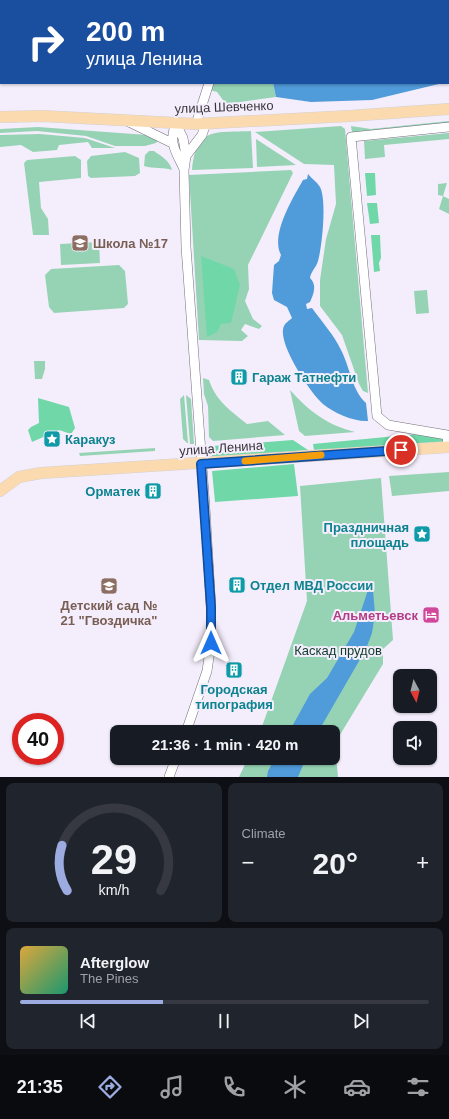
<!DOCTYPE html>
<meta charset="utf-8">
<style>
body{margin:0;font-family:Arial,sans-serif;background:#20242c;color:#f1f3f6;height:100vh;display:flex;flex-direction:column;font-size:15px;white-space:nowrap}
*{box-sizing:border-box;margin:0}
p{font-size:13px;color:#9ea1a6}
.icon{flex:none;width:22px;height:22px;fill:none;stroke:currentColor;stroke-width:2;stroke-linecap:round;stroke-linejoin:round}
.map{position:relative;height:777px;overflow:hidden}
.panel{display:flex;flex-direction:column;gap:6px;padding:6px;background:#0d0f14;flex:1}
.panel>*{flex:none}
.top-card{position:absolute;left:0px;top:0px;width:449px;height:84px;box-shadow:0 1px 3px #0004;background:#1a4fa0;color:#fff;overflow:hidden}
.needle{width:26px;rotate:173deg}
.controls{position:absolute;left:393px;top:669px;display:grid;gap:8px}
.controls a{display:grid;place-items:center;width:44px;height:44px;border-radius:8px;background:#171b24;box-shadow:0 1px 3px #0004;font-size:20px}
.speed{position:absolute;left:12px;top:713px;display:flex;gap:8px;font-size:20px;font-weight:700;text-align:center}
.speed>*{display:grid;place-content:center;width:52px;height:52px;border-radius:50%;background:#171b24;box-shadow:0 1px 3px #0004;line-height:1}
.speed .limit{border:6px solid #d22;background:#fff;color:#111}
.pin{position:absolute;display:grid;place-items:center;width:34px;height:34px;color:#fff;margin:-17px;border:2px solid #fff;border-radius:50%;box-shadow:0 1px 4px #0007}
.me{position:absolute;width:44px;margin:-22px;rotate:0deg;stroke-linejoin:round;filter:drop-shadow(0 0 3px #0008)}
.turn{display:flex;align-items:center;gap:14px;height:84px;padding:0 20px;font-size:18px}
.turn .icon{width:52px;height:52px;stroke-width:2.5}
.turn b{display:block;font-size:28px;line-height:34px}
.big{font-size:30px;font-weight:800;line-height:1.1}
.panel .widget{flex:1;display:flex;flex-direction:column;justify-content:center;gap:6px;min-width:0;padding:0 14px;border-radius:8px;background:#20242c}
.panel .dial{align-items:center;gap:0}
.dial svg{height:104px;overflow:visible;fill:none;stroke:#363941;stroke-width:7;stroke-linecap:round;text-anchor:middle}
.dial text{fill:#f1f3f6;stroke:none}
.song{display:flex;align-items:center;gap:12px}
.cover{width:48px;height:48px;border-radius:6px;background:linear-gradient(135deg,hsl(40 70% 55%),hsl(160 70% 35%))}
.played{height:4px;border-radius:2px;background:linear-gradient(90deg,#9cace0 35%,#363941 35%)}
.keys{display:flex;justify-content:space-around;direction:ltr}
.heat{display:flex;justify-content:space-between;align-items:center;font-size:22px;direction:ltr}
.panel .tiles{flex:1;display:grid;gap:6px;grid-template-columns:1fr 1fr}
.widget:last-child{grid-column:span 2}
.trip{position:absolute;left:110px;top:725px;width:230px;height:40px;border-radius:8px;background:#171b24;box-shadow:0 1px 3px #0004;font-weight:800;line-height:40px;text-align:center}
.tabs{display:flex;height:64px;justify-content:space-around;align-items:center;background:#090b0e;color:#9ea1a6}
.tabs .icon{width:28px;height:28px}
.tabs .on{color:#9cace0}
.tabs b{font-size:18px;color:#f1f3f6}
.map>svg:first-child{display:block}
</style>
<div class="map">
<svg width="449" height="777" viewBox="0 0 449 777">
<rect width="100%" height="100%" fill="#f4eefc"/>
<path fill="#96d3b4" d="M212 83H273L276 97 240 102 229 108 217 92 210 90Z
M449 121V124L352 133 351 126 371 129Z
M341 126 345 129 368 393 363 391 359 384 342 335 320 306V280L326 239 336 204 334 165 304 164 255 132Z
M38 127 147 135 158 140 156 143 145 146H115L86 136 37 131 0 133V129Z
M251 131 253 168 192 170C196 126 216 133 251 131Z
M449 133V139L384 145 385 157 365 159 364 141Z
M40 134 85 138 115 148H92L88 142 59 145 57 150 33 152 21 145 0 147V135Z
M256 139 296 165 257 167Z
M149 151H154C161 156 170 161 172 170 163 167 154 169 144 166L145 155Z
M125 152 139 158 140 173 135 176 91 178 88 176 87 161 91 156Z
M75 156 81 160V178L39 182 41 208 48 219 49 235H33L24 163 27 160Z
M291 170 293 173 248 265 249 289 245 301 253 319 262 326 259 329 245 324 241 330 248 336 242 341 199 340 189 175Z
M447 183 443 196 449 199V214L439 209 443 196 438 195V184Z
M99 242 100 263 61 265 60 244Z
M119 265 125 271 128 304 124 308 54 313 49 307 45 275 51 269Z
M427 290 429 313 416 314 414 291Z
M34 361H45V369L42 379H35Z
M203 378 209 380C216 401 231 411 247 424L268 421 285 435 213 441 209 437 208 406 204 394Z
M290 390C309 411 327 425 355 432L305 436 299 431Z
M184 395 188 443H187L183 439 180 399Z
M186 395 191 399 194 444H190Z
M155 448V451L80 456 79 453Z
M449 472V491L392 496 389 476Z
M381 478 393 640 383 649V664L335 743 338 777H239L248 758H333V732H260L307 601 300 486Z"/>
<path fill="#70d7a8" d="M365 173H375L376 195 367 196Z
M367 203H377L379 223 370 224Z
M371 235H380L381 258 379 263 380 271 374 272Z
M201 256 234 269 240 285 231 323 221 324 217 332 207 337Z
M38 398 69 407 75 428 71 434 59 430 32 442 28 430 31 427 39 423Z
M417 434 443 439V442L320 451 314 450 313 444Z
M293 440 308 450 212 458V446Z
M294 464 298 496 215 502 212 471Z"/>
<path fill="#509bd9" d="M283 0H449V82L448 1Z
M273 83H443L372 100 311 102 276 97Z
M308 174C312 179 317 182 320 187 327 200 322 247 318 261 316 268 311 271 310 278 317 285 314 293 310 302L306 304 307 309 312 308C322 322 334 335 341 350 350 367 352 391 366 403L368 421C354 422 334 413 323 404 311 394 276 342 284 326 285 323 290 320 292 318L287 307 274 300 272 293 274 265 279 261 281 255C270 235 293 198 303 180L307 179Z
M368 590H373L375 614 372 633 366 649 318 732H289L310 694 327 678 354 632Z
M275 758H306L298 777H267L268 771Z"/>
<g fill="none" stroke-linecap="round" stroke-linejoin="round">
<g stroke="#75707c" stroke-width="10">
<path id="minor" d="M8 1 9 0
M238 1V0
M0 8 1 7
M129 122 172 143
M176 124C168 142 176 152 184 169
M176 124 183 138 186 156
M196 124 209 83
M448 447 447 435 388 425 377 416 351 137 449 127
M186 732 207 671 211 643V607L205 507 186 247 184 170 186 156 202 135 206 123
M169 777 176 758"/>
</g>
<g stroke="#d3d2d4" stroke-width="12">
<path id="major" d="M0 117 42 116 196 124 349 116 449 109
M0 491 19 477 41 473 449 447"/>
</g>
<use href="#minor" stroke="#fff" stroke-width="9"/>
<use href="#major" stroke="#fbdab0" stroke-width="11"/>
</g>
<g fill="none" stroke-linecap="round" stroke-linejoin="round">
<g stroke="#114b97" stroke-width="10">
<path id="route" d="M211 643V607L201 464 401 450"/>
</g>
<use href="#route" stroke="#1a73e8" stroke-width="7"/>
<path stroke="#f59e0b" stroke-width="7" d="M245 461 321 455"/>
</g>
<defs>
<g id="school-square" transform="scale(0.9)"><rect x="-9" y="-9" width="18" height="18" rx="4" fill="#8d6e63" stroke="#f4eefc"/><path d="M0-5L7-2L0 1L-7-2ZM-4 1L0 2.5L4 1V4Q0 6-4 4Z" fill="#fff"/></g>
<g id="building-square" transform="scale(0.9)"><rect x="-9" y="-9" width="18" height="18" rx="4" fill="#0f9aa8" stroke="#f4eefc"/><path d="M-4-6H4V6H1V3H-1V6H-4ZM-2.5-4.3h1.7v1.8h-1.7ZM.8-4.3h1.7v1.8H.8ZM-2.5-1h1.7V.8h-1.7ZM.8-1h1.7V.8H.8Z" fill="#fff"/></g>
<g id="sight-square" transform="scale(0.9)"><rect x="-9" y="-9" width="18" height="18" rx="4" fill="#0f9aa8" stroke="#f4eefc"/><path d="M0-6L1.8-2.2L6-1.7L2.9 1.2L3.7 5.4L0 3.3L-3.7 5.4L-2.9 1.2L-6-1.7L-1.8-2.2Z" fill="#fff"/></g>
<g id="hotel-square" transform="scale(0.9)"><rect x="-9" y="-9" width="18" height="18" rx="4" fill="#d1479c" stroke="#f4eefc"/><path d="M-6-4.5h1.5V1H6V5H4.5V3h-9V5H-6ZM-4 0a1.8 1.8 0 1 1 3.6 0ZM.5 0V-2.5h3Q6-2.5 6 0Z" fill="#fff"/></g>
</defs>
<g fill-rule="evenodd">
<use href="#school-square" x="80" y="243"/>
<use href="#building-square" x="239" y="377"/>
<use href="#sight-square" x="52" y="439"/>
<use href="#building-square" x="153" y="491"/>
<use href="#sight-square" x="422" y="534"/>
<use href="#building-square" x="237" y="585"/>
<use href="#school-square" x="109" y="586"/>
<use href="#hotel-square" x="431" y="615"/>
<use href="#building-square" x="234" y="670"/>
</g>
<g text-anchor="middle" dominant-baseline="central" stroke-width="4" stroke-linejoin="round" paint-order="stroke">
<g font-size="13" fill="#37343a" stroke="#f4eefc">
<text transform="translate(224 107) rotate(-2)">улица Шевченко</text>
<text transform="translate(221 448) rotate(-4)">улица Ленина</text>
</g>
<g font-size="13" font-weight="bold" fill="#785e54" stroke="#f4eefc" text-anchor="start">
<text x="93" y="243">Школа №17</text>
<text x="109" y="605" text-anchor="middle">Детский сад №<tspan x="109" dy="15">21 "Гвоздичка"</tspan></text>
</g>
<g font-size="13" font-weight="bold" fill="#0d838f" stroke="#f4eefc" text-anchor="start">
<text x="252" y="377">Гараж Татнефти</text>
<text x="65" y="439">Каракуз</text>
<text x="140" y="491" text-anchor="end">Орматек</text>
<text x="409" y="527" text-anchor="end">Праздничная<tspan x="409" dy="15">площадь</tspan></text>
<text x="250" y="585">Отдел МВД России</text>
<text x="234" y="689" text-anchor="middle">Городская<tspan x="234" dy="15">типография</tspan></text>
</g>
<g font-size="13" font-weight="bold" fill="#b23c85" stroke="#f4eefc" text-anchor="end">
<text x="418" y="615">Альметьевск</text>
</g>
<g font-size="13" fill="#0f3c2a" stroke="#f4eefc">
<text x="338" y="650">Каскад прудов</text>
</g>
</g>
</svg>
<div class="controls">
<a><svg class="needle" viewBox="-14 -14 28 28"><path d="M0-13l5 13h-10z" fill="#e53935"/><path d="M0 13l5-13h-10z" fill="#9ea1a6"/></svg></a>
<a><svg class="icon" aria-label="sound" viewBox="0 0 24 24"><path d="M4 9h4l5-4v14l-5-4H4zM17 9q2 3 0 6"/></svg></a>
</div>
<div class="speed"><div class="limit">40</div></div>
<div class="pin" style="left:401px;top:450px;background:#d93025"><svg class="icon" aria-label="arrive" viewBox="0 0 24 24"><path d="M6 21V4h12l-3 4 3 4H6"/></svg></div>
<svg class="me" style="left:211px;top:643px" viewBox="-20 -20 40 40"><path d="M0-17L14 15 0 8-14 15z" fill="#1a73e8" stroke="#fff" stroke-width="4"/></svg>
<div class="trip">21:36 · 1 min · 420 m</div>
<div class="top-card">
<div class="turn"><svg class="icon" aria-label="right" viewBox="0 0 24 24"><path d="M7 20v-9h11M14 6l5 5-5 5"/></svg><div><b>200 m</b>улица Ленина</div></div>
</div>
</div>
<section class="panel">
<div class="tiles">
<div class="widget dial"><svg viewBox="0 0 100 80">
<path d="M14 69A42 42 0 1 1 86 69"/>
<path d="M14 69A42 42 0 0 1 10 34" stroke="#9cace0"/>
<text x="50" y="56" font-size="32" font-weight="700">29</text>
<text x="50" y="72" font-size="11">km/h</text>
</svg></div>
<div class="widget"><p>Climate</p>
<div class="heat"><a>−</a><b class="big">20°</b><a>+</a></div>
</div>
<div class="widget">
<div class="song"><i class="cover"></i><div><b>Afterglow</b><p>The Pines</p></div></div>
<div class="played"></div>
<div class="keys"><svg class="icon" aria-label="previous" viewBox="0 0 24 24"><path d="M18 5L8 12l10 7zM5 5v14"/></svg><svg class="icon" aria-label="pause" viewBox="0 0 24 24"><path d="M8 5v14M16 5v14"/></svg><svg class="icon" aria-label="next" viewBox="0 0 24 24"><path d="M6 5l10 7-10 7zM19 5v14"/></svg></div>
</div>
</div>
</section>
<nav class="tabs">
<b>21:35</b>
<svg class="icon on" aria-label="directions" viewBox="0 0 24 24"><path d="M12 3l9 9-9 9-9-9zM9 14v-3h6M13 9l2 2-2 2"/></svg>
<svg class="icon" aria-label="music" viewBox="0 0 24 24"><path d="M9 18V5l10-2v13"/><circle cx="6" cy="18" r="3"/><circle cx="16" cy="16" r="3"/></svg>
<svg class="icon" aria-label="phone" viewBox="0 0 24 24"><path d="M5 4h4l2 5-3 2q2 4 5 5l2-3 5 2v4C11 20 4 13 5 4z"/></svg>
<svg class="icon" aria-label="climate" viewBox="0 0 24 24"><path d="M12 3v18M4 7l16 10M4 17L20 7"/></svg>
<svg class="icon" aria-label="car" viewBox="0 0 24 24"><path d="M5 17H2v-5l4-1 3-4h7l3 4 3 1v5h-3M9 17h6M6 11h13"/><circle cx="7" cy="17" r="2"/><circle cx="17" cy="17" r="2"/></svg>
<svg class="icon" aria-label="filters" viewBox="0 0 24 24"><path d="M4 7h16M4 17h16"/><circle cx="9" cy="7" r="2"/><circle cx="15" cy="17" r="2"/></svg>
</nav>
